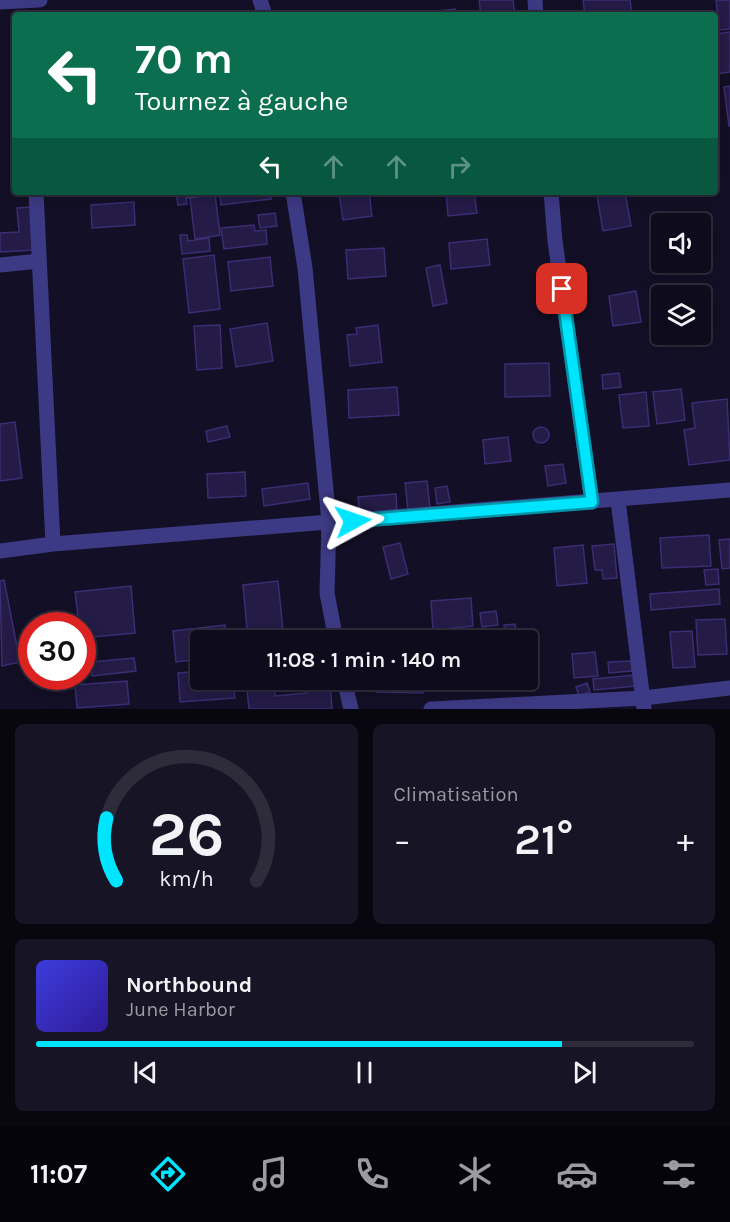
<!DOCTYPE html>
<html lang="fr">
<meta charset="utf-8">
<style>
body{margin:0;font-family:Karla,sans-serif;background:#171425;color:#f1f3f6;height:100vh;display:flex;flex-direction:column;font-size:22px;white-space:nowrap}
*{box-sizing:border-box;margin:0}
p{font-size:20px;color:#9b9ba3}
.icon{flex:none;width:33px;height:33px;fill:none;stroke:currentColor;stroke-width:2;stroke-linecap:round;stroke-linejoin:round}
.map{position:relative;height:709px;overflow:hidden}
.side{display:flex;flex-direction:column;gap:15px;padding:15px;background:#08060f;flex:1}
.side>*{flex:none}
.guide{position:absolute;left:12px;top:12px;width:706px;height:183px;border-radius:6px;box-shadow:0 3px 15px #0003,0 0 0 2px #2e2b3b;background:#0b6e4f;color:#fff;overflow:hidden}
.fabs{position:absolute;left:651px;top:213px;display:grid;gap:12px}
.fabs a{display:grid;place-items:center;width:60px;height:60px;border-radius:6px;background:#0e0b1c;box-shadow:0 3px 15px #0003,0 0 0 2px #2e2b3b;font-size:30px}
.speed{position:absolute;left:18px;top:612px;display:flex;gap:12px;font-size:30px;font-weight:700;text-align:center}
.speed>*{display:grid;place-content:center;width:78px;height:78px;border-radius:50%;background:#0e0b1c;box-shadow:0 3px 15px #0003,0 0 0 2px #2e2b3b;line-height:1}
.speed .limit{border:9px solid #d22;background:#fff;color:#111}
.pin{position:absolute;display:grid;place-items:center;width:51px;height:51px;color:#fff;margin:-26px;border-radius:12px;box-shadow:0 3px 9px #0006}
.me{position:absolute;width:66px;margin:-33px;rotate:85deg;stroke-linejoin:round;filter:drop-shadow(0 0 4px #0008)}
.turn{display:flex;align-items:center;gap:21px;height:126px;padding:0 24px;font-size:27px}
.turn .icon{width:78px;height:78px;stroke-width:2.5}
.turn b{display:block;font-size:42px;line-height:51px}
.lanes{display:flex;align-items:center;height:57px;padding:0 24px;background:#0003;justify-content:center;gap:30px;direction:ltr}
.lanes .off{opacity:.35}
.big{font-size:45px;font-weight:600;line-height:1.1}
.side .tile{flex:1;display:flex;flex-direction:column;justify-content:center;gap:9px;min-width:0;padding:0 21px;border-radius:9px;background:#171425}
.side .dial{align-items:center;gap:0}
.dial svg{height:156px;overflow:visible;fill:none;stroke:#2e2b3b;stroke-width:7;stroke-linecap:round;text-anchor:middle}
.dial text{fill:#f1f3f6;stroke:none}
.song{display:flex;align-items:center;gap:18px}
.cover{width:72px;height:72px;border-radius:9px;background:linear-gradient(135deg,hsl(240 70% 55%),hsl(250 70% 35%))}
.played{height:6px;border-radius:3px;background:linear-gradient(90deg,#00e5ff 80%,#2e2b3b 80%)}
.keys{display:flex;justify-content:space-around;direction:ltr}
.heat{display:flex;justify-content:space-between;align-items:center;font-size:33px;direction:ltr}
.side .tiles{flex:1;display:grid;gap:15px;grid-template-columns:1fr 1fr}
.tile:last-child{grid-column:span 2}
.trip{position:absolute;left:190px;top:630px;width:348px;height:60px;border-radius:6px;background:#0e0b1c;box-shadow:0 3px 15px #0003,0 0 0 2px #2e2b3b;font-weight:600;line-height:60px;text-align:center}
.tab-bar{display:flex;height:96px;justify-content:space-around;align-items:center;background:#06040b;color:#9b9ba3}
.tab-bar .icon{width:42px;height:42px}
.tab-bar .on{color:#00e5ff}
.tab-bar b{font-size:27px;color:#f1f3f6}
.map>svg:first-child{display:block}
</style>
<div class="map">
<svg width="730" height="709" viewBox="0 0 730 709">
<rect width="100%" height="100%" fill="#130f26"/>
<path fill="#241b47" stroke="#3b2d73" stroke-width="1.5" d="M479 0H513L515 15H481Z
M583 0H630L632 15H585Z
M716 0H730V29L719 30Z
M455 9 456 15H428V12Z
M730 32V72L716 74V34Z
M730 86V126H729L724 87Z
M176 192H199L200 196 186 198 187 204 178 205Z
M220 192H270L271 199 221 205Z
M339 192H369L372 216 343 220Z
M446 192H474L477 213 448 216Z
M618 192H625L631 226 603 231 597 196Z
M215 194 220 235 195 239 190 198Z
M134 202 135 225 92 228 91 205Z
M33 207 35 250 0 252V233L19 232 17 208Z
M275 213 277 226 260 228 258 215Z
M254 225 255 231 266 230 267 244 224 249 221 228Z
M180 235H187L188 241 209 238 210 251 182 254Z
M487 239 490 265 451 269 449 243Z
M384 248 386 276 348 279 346 250Z
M214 255 220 309 189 313 183 259Z
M270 257 273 286 231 291 228 262Z
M440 265 447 303 433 306 426 268Z
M703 288 704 317H700V296H671V289Z
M636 291 641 322 613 326 609 296Z
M267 323 273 361 236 367 230 329Z
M220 325 222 368 197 370 194 326Z
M378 325 382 362 350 366 347 335 357 334 356 328Z
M549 363 550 396 505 397V364Z
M619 373 621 387 603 389 602 375Z
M397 387 399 415 349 418 348 390Z
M681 389 685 420 657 424 653 392Z
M646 392 649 426 623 428 619 395Z
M727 399 730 460 689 465 684 430 695 428 692 403Z
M15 422 22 478 0 481V424Z
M227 426 230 437 208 442 206 431Z
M533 435a8 8 0 1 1 16 0a8 8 0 1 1-16 0Z
M508 437 511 461 485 464 483 440Z
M563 464 566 483 548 486 545 466Z
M245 472 246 496 208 498 207 474Z
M427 481 430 508 408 510 405 483Z
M308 483 310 499 264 506 262 489Z
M447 486 450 502 437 504 435 488Z
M396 494 397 512 360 514 358 497Z
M709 535 711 566 662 568 660 538Z
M730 539V568L722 569 719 540Z
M400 543 408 574 391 579 383 547Z
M614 544 617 578 603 579 602 570H595L592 546Z
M583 545 587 583 557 586 554 548Z
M718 569 719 584 706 585 704 570Z
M4 580 20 662 2 666 0 581Z
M278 581 284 640H248L243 585Z
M131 586 135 633 82 638V626H79L75 592Z
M719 589 720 604 651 610 650 594Z
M471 598 473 626 433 630 431 601Z
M496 611 498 625 482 627 480 613Z
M725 619 727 654 698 655 696 620Z
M515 624 517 639 505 640 504 625Z
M225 625 227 640H201V659L176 662 173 631Z
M692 631 695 667 673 668 670 632Z
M595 652 598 676 574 678 572 654Z
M134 658 136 671 92 676 91 662Z
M631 661 632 671 609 673 608 662Z
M201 671V680H233L235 698 180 702 178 673Z
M635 675 636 686 594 690 593 679Z
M246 680H273L275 696 307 693 305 680H330L332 709H249Z
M376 680H423V693L376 692Z
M127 681 129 704 77 708 75 685Z
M587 683 590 692 579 696 576 687Z"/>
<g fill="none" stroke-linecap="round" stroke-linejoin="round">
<path stroke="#3d3a85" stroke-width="15" d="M260 0 265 15
M535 0 536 15
M0 2 40 0
M36 192 53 544
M293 192 305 268 329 522 327 593 336 640
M551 192 555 241 592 502
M0 265 39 261
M618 500 644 709
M0 551 53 544 730 490
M344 680 351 709
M431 709 643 698 730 688"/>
</g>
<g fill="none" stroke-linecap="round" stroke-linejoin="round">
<g stroke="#0095a6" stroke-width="15">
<path id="route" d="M353 521 592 502 562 289"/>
</g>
<use href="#route" stroke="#00e5ff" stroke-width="10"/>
</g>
</svg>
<div class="fabs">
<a><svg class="icon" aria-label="sound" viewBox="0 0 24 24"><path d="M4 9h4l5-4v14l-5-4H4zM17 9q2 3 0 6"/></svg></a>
<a><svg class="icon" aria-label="layers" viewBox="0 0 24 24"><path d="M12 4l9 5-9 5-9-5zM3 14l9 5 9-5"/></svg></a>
</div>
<div class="speed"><div class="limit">30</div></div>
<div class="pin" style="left:562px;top:289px;background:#d93025"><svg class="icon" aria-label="arrive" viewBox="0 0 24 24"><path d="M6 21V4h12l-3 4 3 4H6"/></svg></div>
<svg class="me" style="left:353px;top:521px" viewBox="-20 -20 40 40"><path d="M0-17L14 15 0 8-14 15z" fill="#00e5ff" stroke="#fff" stroke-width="4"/></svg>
<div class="trip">11:08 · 1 min · 140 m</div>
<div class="guide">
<div class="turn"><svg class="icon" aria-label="left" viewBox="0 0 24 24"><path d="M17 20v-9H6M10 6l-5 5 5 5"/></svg><div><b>70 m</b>Tournez à gauche</div></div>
<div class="lanes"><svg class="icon" aria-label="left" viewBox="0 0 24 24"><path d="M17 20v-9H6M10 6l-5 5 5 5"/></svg><svg class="icon off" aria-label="ahead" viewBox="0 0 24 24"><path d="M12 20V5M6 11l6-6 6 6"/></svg><svg class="icon off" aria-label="ahead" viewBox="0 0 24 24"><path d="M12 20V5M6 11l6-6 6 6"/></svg><svg class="icon off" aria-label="right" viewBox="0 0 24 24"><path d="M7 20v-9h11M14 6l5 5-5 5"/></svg></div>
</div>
</div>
<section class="side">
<div class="tiles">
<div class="tile dial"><svg viewBox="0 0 100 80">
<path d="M14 69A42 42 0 1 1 86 69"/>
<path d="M14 69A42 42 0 0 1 9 37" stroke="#00e5ff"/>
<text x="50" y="56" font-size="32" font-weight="700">26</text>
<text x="50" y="72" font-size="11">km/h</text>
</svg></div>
<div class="tile"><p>Climatisation</p>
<div class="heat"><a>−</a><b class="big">21°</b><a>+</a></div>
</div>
<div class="tile">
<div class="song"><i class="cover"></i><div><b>Northbound</b><p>June Harbor</p></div></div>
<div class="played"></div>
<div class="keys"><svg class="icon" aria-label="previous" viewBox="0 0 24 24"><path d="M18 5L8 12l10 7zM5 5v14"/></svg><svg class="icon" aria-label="pause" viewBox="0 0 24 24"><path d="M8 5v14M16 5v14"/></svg><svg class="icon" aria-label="next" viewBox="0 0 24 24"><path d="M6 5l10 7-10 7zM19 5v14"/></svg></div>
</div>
</div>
</section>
<nav class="tab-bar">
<b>11:07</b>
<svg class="icon on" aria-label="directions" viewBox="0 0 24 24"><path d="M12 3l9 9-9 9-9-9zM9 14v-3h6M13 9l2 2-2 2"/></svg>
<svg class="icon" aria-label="music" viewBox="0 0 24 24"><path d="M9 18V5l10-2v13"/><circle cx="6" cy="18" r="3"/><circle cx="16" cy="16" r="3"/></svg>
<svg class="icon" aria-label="phone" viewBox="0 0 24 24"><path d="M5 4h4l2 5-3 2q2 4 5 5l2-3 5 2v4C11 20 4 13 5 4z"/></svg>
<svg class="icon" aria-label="climate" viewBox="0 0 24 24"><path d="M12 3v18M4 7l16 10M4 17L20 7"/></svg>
<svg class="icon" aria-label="car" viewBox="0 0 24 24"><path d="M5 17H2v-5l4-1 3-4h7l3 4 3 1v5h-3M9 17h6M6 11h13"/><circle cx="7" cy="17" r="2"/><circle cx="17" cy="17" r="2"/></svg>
<svg class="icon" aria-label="filters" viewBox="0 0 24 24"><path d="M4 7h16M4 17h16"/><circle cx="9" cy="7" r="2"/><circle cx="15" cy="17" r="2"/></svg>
</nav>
